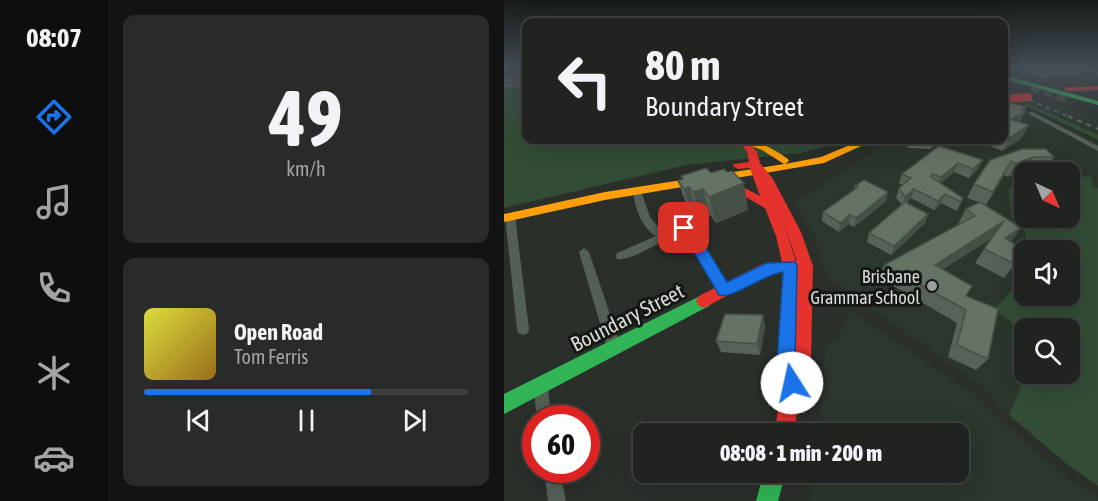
<!DOCTYPE html>
<meta charset="utf-8">
<style>
body{margin:0;font-family:"Asap Condensed",sans-serif;background:#282b29;color:#f1f3f6;height:100vh;display:flex;flex-direction:column;font-size:22px;white-space:nowrap}
*{box-sizing:border-box;margin:0}
p{font-size:20px;color:#a2a4a5}
.icon{flex:none;width:33px;height:33px;fill:none;stroke:currentColor;stroke-width:2;stroke-linecap:round;stroke-linejoin:round}
.map{position:relative;flex:1;overflow:hidden}
.details{display:flex;flex-direction:column;gap:15px;padding:15px;background:#121312;width:396px}
.details>*{flex:none}
.top-card{position:absolute;left:18px;top:18px;width:486px;height:126px;border-radius:12px;box-shadow:0 6px 24px #0002,0 0 0 2px #3d403e;background:#202320;color:#f1f3f6;overflow:hidden}
.needle{width:39px;rotate:136deg}
.tools{position:absolute;left:510px;top:162px;display:grid;gap:12px}
.tools a{display:grid;place-items:center;width:66px;height:66px;border-radius:12px;background:#202320;box-shadow:0 6px 24px #0002,0 0 0 2px #3d403e;font-size:30px}
.speed{position:absolute;left:18px;top:405px;display:flex;gap:12px;font-size:30px;font-weight:700;text-align:center}
.speed>*{display:grid;place-content:center;width:78px;height:78px;border-radius:50%;background:#202320;box-shadow:0 6px 24px #0002,0 0 0 2px #3d403e;line-height:1}
.speed .limit{border:9px solid #d22;background:#fff;color:#111}
.pin{position:absolute;display:grid;place-items:center;width:51px;height:51px;color:#fff;margin:-26px;border-radius:12px;box-shadow:0 3px 9px #0006}
.me{position:absolute;width:66px;margin:-33px;rotate:350deg;stroke-linejoin:round;filter:drop-shadow(0 0 4px #0008)}
.turn{display:flex;align-items:center;gap:21px;height:126px;padding:0 24px;font-size:27px}
.turn .icon{width:78px;height:78px;stroke-width:2.5}
.turn b{display:block;font-size:42px;line-height:51px}
.details .tile{flex:1;display:flex;flex-direction:column;justify-content:center;gap:9px;min-width:0;padding:0 21px;border-radius:12px;background:#282b29}
.details .dial{align-items:center;gap:0}
.dial b{font-size:78px;line-height:1}
.song{display:flex;align-items:center;gap:18px}
.cover{width:72px;height:72px;border-radius:9px;background:linear-gradient(135deg,hsl(60 70% 55%),hsl(40 70% 35%))}
.played{height:6px;border-radius:3px;background:linear-gradient(90deg,#1a73e8 70%,#3d403e 70%)}
.keys{display:flex;justify-content:space-around;direction:ltr}
.trip{position:absolute;left:129px;top:423px;width:336px;height:60px;border-radius:12px;background:#202320;box-shadow:0 6px 24px #0002,0 0 0 2px #3d403e;font-weight:800;line-height:60px;text-align:center}
main{display:flex;flex:1;min-height:0}
.dock{display:flex;flex-direction:column;width:108px;justify-content:space-around;align-items:center;background:#0d0e0d;color:#a2a4a5}
.dock .icon{width:42px;height:42px}
.dock .active{color:#1a73e8}
.dock b{font-size:27px;color:#f1f3f6}
.map>svg:first-child{display:block}
</style>
<main>
<nav class="dock">
<b>08:07</b>
<svg class="icon active" aria-label="directions" viewBox="0 0 24 24"><path d="M12 3l9 9-9 9-9-9zM9 14v-3h6M13 9l2 2-2 2"/></svg>
<svg class="icon" aria-label="music" viewBox="0 0 24 24"><path d="M9 18V5l10-2v13"/><circle cx="6" cy="18" r="3"/><circle cx="16" cy="16" r="3"/></svg>
<svg class="icon" aria-label="phone" viewBox="0 0 24 24"><path d="M5 4h4l2 5-3 2q2 4 5 5l2-3 5 2v4C11 20 4 13 5 4z"/></svg>
<svg class="icon" aria-label="climate" viewBox="0 0 24 24"><path d="M12 3v18M4 7l16 10M4 17L20 7"/></svg>
<svg class="icon" aria-label="car" viewBox="0 0 24 24"><path d="M5 17H2v-5l4-1 3-4h7l3 4 3 1v5h-3M9 17h6M6 11h13"/><circle cx="7" cy="17" r="2"/><circle cx="17" cy="17" r="2"/></svg>
</nav>
<section class="details">
<div class="tile dial"><b>49</b><p>km/h</p></div>
<div class="tile">
<div class="song"><i class="cover"></i><div><b>Open Road</b><p>Tom Ferris</p></div></div>
<div class="played"></div>
<div class="keys"><svg class="icon" aria-label="previous" viewBox="0 0 24 24"><path d="M18 5L8 12l10 7zM5 5v14"/></svg><svg class="icon" aria-label="pause" viewBox="0 0 24 24"><path d="M8 5v14M16 5v14"/></svg><svg class="icon" aria-label="next" viewBox="0 0 24 24"><path d="M6 5l10 7-10 7zM19 5v14"/></svg></div>
</div>
</section>
<div class="map">
<svg width="594" height="501" viewBox="0 0 594 501">
<rect width="100%" height="100%" fill="#2a2f2a"/>
<path fill="#2b362c" fill-rule="evenodd" d="M530 99 587 114 594 122V140L515 102Z
M513 105 594 142V486L564 465 495 406 483 390 322 277 312 239 291 202 387 140H500ZM520 172H566V218H520ZM520 250H566V296H520ZM520 328H566V374H520Z
M345 310 467 392 558 474 594 497V501H306L309 473 454 472V434L315 433 322 345 335 336Z"/>
<path fill="#324c35" d="M0 79H22V140H345L296 153 183 165 0 208Z
M518 101 594 135V140L515 102Z
M566 176 587 177 589 187 594 188V486L564 465 505 415 522 374H566V328H520V331L490 310 517 280 520 282V296H543L555 303 556 299 552 296H566V250H525L516 214 508 213 504 192 511 181 520 177V218H566Z"/>
<g fill="none" stroke-linecap="round" stroke-linejoin="round">
<path stroke="#444944" stroke-width="9" stroke-dasharray="9 4.5" stroke-linecap="butt" d="M527 88 563 98"/>
<path fill="#546055" fill-rule="evenodd" d="M507 68H515L536 73 576 72 579 74 576 76 536 77Z
M584 68H589L594 71V75Z
M22 71V74L0 80V76Z
M525 112H529L594 146V151L525 114Z
M133 188 137 191 146 217 157 230 180 225 186 227 224 288 226 291 224 294 220 296 216 294 180 232C162 236 129 262 113 259L112 256 113 253 152 236C137 227 131 208 129 191Z
M6 213 11 216 25 329 24 333 19 335 14 333 13 329 1 216Z
M80 248 85 252 117 347 115 351 110 353 105 351 103 347 75 252Z
M36 378 41 380 43 385 48 418H33L29 385 31 380Z
M40 470H56L62 501H44Z"/>
<path fill="#30b455" fill-rule="evenodd" d="M500 75 594 101V105L500 79Z
M200 294 205 296 208 301 205 306 0 414V394Z
M260 472H282L274 501H252Z"/>
<path fill="#ff9f0a" fill-rule="evenodd" d="M235 140C254 140 268 148 284 159L285 161 281 164 317 157 358 140H370L320 163 101 200 0 222V214L101 192 280 164 258 150 236 142Z"/>
<path fill="#e5322d" fill-rule="evenodd" d="M594 86V90L563 91 559 89 563 87Z
M234 140H243L253 152 256 163 269 179 297 232 309 266 307 362 297 384 290 434H270L279 383 276 352 279 273H265L200 308 195 306 192 301 195 296 258 264 278 262 272 236 261 208 218 183 219 181H227L256 196 246 168 234 169 229 166 230 164 245 162 243 152ZM278 220 293 261H292Z"/>
<path stroke="#636b64" stroke-width="1.5" stroke-dasharray="4.5 4.5" stroke-linecap="butt" d="M0 69 7 68
M525 100 568 118"/>
<path stroke="#636b64" stroke-width="2" stroke-dasharray="5 5" stroke-linecap="butt" d="M564 116 594 129"/>
<path stroke="#e5322d" stroke-width="8" d="M500 99 524 97"/>
</g>
<path fill="#576258" d="M22 68V87H0V80H19L21 77 18 72Z
M500 101 522 107 516 122 518 138 498 151 472 140H500Z
M392 140H439L426 149 404 148 402 144Z
M435 146 474 169 465 178 450 172 437 183 459 198 453 211 437 203 430 210 407 198 402 203 424 214 421 223 387 255 363 242 365 233 398 205 392 198 395 188 399 185 395 183 398 174Z
M518 149 550 157 541 171 521 170 504 177 500 175 482 205 479 204 507 242 511 264 500 278 471 263 489 237 439 269 462 296 484 359 472 370 444 357 453 323 376 278 380 265 455 224H454L462 209 475 202 463 198 470 184Z
M207 173 244 210 212 223 206 215 197 218 193 213 189 215 183 207 174 181 178 179 177 176Z
M351 186 384 192 382 201 350 227 345 224 335 232 318 221 319 212 351 190Z
M259 315 261 327 256 355 217 352 212 341Z"/>
<path fill="#475047" d="M522 107 519 113 521 112 515 124 506 119Z
M525 125 518 138 498 151 505 138Z
M429 140H439L426 149Z
M529 157 521 170 504 177 512 164Z
M479 160 474 169 465 178 469 169Z
M454 163 450 172 433 186 437 177Z
M240 183 244 210 212 223 205 197Z
M185 187 193 213 189 215 180 189Z
M199 189 206 215 197 218 189 192Z
M410 189 407 198 398 206 401 197Z
M384 192 382 201 350 227 352 218Z
M441 194 437 203 430 210 434 201Z
M424 214 421 223 387 255 390 246Z
M346 215 345 224 335 232 336 223Z
M500 221 491 236 424 279 431 265Z
M517 228 507 242 501 238Z
M259 315 261 327 256 355 253 344Z"/>
<path fill="#657266" stroke="#475047" stroke-width="1.5" d="M22 68V81L21 82H0V80H19L21 74 18 72Z
M500 101 522 107 517 110 521 112 506 119 525 125 505 138 500 136Z
M435 146 479 160 469 169 454 163 437 177 428 174 427 177 459 198 457 202 441 194 434 201 410 189 401 197 395 188 407 178 398 174Z
M518 149H542L550 157H529L512 164 507 161 489 192 470 184 486 160Z
M202 168 207 173 220 169 223 172 228 171 240 183 205 197 199 189 189 192 185 187 180 189 174 181 179 179 177 176Z
M360 180 384 192 352 218 346 215 336 223 319 212 354 187 351 186Z
M401 202 424 214 390 246 365 233Z
M476 202 517 228 501 238 519 250 511 264 480 249 500 221 431 265 468 286 462 296 494 309 484 359 453 345 462 310 380 265 471 216 462 209Z
M221 314 259 315 253 344 212 341Z"/>
<linearGradient id="sky" x2="0" y2="1"><stop stop-color="#171a17"/><stop offset="0.49" stop-color="#444d55"/><stop offset="1" stop-color="#444d55" stop-opacity="0"/></linearGradient>
<rect width="594" height="138" fill="url(#sky)"/>
<path fill="#1a73e8" stroke="#114b97" stroke-width="1.5" d="M180 224 190 228 223 282 263 263 291 262 293 266 291 362 297 383 294 390 288 392 281 390 273 362 279 272C260 274 228 300 215 295L180 235 173 228Z"/>
<circle fill="#9ca09c" stroke="#141714" stroke-width="2" cx="428" cy="286" r="6"/>
<g text-anchor="middle" dominant-baseline="central" stroke-width="6" stroke-linejoin="round" paint-order="stroke">
<g font-size="18" fill="#d9ddd9" stroke="#141714" text-anchor="end">
<text x="416" y="276">Brisbane<tspan x="416" dy="21">Grammar School</tspan></text>
</g>
<g font-size="21" fill="#d9ddd9" stroke="#141714">
<text transform="translate(123 317) rotate(-27)">Boundary Street</text>
</g>
</g>
</svg>
<div class="tools">
<a><svg class="needle" viewBox="-14 -14 28 28"><path d="M0-13l5 13h-10z" fill="#e53935"/><path d="M0 13l5-13h-10z" fill="#a2a4a5"/></svg></a>
<a><svg class="icon" aria-label="sound" viewBox="0 0 24 24"><path d="M4 9h4l5-4v14l-5-4H4zM17 9q2 3 0 6"/></svg></a>
<a><svg class="icon" aria-label="search" viewBox="0 0 24 24"><circle cx="10" cy="10" r="6"/><path d="M15 15l6 6"/></svg></a>
</div>
<div class="speed"><div class="limit">60</div></div>
<div class="pin" style="left:180px;top:228px;background:#d93025"><svg class="icon" aria-label="arrive" viewBox="0 0 24 24"><path d="M6 21V4h12l-3 4 3 4H6"/></svg></div>
<svg class="me" style="left:288px;top:383px" viewBox="-20 -20 40 40"><circle r="19" fill="#fff"/><path d="M0-13L10 11 0 6-10 11z" fill="#1a73e8"/></svg>
<div class="trip">08:08 · 1 min · 200 m</div>
<div class="top-card">
<div class="turn"><svg class="icon" aria-label="left" viewBox="0 0 24 24"><path d="M17 20v-9H6M10 6l-5 5 5 5"/></svg><div><b>80 m</b>Boundary Street</div></div>
</div>
</div>
</main>
